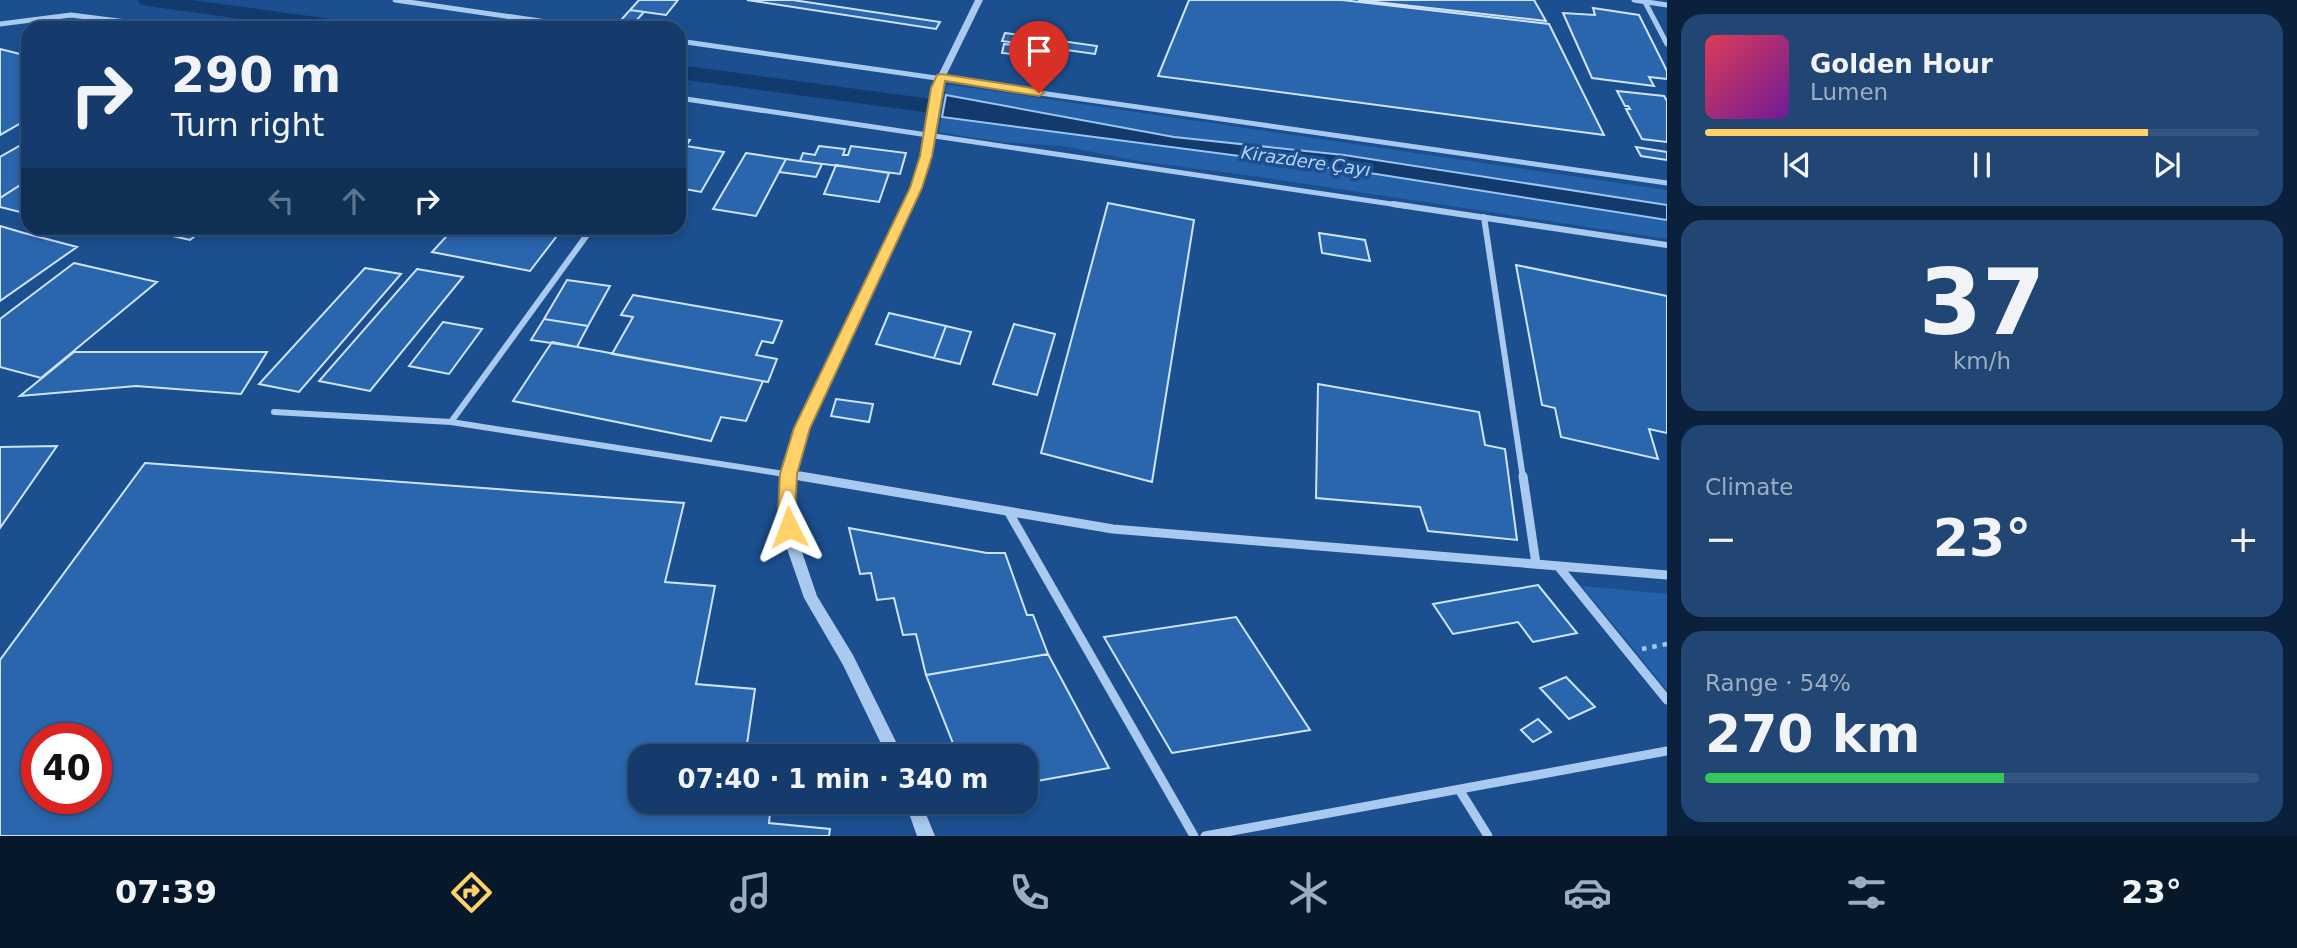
<!DOCTYPE html>
<meta charset="utf-8">
<style>
body{margin:0;font-family:"DejaVu Sans",sans-serif;background:#214673;color:#f1f3f6;height:100vh;display:flex;flex-direction:column;font-size:26px;white-space:nowrap}
*{box-sizing:border-box;margin:0}
p{font-size:23px;color:#9dadc1}
.icon{flex:none;width:38px;height:38px;fill:none;stroke:currentColor;stroke-width:2;stroke-linecap:round;stroke-linejoin:round}
.map{position:relative;flex:1;overflow:hidden}
.side{display:flex;flex-direction:column;gap:14px;padding:14px;background:#0b203b;width:630px}
.side>*{flex:none}
.guide{position:absolute;left:21px;top:21px;width:665px;height:214px;border-radius:21px;box-shadow:0 4px 10px #0003,0 0 0 2px #33557e;background:#143b6b;color:#f1f3f6;overflow:hidden}
.speed{position:absolute;left:21px;top:723px;display:flex;gap:14px;font-size:35px;font-weight:700;text-align:center}
.speed>*{display:grid;place-content:center;width:91px;height:91px;border-radius:50%;background:#143b6b;box-shadow:0 4px 10px #0003,0 0 0 2px #33557e;line-height:1}
.speed .limit{border:10px solid #d22;background:#fff;color:#111}
.pin{position:absolute;display:grid;place-items:center;width:60px;height:60px;color:#fff;margin:-72px -30px;border-radius:50% 50% 50% 0;rotate:-45deg;box-shadow:0 0 7px #0007}
.pin .icon{rotate:45deg}
.me{position:absolute;width:77px;margin:-38px;rotate:357deg;stroke-linejoin:round;filter:drop-shadow(0 0 5px #0008)}
.turn{display:flex;align-items:center;gap:24px;height:147px;padding:0 35px;font-size:32px}
.turn .icon{width:91px;height:91px;stroke-width:2.5}
.turn b{display:block;font-size:49px;line-height:60px}
.lanes{display:flex;align-items:center;height:66px;padding:0 35px;background:#0003;justify-content:center;gap:35px;direction:ltr}
.lanes .off{opacity:.35}
.big{font-size:52px;font-weight:600;line-height:1.1}
.side .tile{flex:1;display:flex;flex-direction:column;justify-content:center;gap:10px;min-width:0;padding:0 24px;border-radius:21px;background:#214673}
.side .dial{align-items:center;gap:0}
.dial b{font-size:91px;line-height:1}
.song{display:flex;align-items:center;gap:21px}
.cover{width:84px;height:84px;border-radius:10px;background:linear-gradient(135deg,hsl(350 70% 55%),hsl(280 70% 35%))}
.played{height:7px;border-radius:4px;background:linear-gradient(90deg,#ffd166 80%,#33557e 80%)}
.keys{display:flex;justify-content:space-around;direction:ltr}
.heat{display:flex;justify-content:space-between;align-items:center;font-size:38px;direction:ltr}
.charge{height:10px;border-radius:5px;background:linear-gradient(90deg,#34c759 54%,#33557e 0)}
.trip{position:absolute;left:628px;top:744px;width:410px;height:70px;border-radius:21px;background:#143b6b;box-shadow:0 4px 10px #0003,0 0 0 2px #33557e;font-weight:600;line-height:70px;text-align:center}
.dock{display:flex;height:112px;justify-content:space-around;align-items:center;background:#08182b;color:#9dadc1}
.dock .icon{width:49px;height:49px}
.dock .selected{color:#ffd166}
.dock b{font-size:32px;color:#f1f3f6}
main{display:flex;flex:1;min-height:0}
.map>svg:first-child{display:block}
</style>
<main>
<div class="map">
<svg width="1667" height="836" viewBox="0 0 1667 836">
<rect width="100%" height="100%" fill="#1b4f8f"/>
<path fill="#2461a8" d="M951 85 1667 190V205C1561 189 1455 170 1348 155 1291 147 1232 145 1175 137 1098 126 1023 107 946 95V87Z
M942 117 1376 174 1667 220V239L1267 178 1138 161 1063 146 1002 142 939 132Z
M1582 586 1667 594V690Z"/>
<path fill="#123a6d" stroke="#9cc4f0" stroke-width="2" d="M946 95 1174 137 1344 155 1667 205V220L1376 174 942 117Z"/>
<g fill="none" stroke-linecap="round" stroke-linejoin="round">
<path fill="#123a6d" fill-rule="evenodd" d="M137 0H192L353 22 360 24 363 28H307L147 6 140 4Z
M679 65 924 98 932 100 936 105 932 110 924 112 679 79Z"/>
</g>
<path fill="#2a66ad" stroke="#cfe3fa" stroke-width="2" fill-rule="evenodd" d="M639 0H678L666 15 630 10Z
M747 0H793L940 22 936 29Z
M1189 0H1342L1549 24 1604 135 1158 76Z
M1358 0H1534L1546 21Z
M1593 8 1639 15 1667 71V79L1649 77 1654 86 1592 78 1563 13 1595 15Z
M630 10 644 12 635 22 621 20Z
M1005 33 1097 46 1095 54 1002 41Z
M1004 44 1022 46 1020 55 1002 53Z
M0 49 28 56V119L0 135Z
M1617 91 1664 96 1667 101V142L1642 139 1626 109H1630L1628 106H1625Z
M679 138 690 140 686 146 724 152 701 192 679 188Z
M28 141V180L0 198V157Z
M819 146 845 149 843 155H848L851 146 906 153 900 174 800 161 803 153 815 155Z
M1636 147 1667 152V160L1641 156Z
M746 153 786 159 756 216 713 209Z
M786 159 800 161 822 164 816 177 779 172Z
M836 165 889 173 879 202 824 194Z
M28 180V214L0 207V198Z
M1108 203 1194 220 1152 482 1041 453Z
M0 226 24 233 77 247 0 301Z
M177 228H205L190 240 168 235Z
M454 228H563L530 271 432 252Z
M1319 233 1365 240 1370 261 1322 253Z
M74 263 157 282 41 378 0 367V319Z
M1516 265 1667 296V433L1649 429 1658 459 1561 437 1555 408 1542 405Z
M365 268 401 274 299 392 259 384Z
M417 269 463 277 370 391 319 381Z
M567 280 610 286 588 326 544 319Z
M633 295 782 321 773 343 762 341 756 355 777 359 768 382 612 354 633 317 621 315Z
M889 313 946 326 934 358 876 344Z
M544 319 588 326 577 347 531 340Z
M443 322 482 329 449 374 409 366Z
M1014 324 1055 334 1037 395 993 384Z
M946 326 971 332 960 364 934 358Z
M552 342 577 347 763 381 746 421 721 417 711 441 513 401Z
M74 352H267L241 394 136 386 20 396Z
M1318 384 1479 412 1485 445 1505 449 1517 540 1428 531 1420 507 1316 498Z
M836 399 873 404 869 422 831 416Z
M57 446 0 528V447Z
M145 463 684 503 665 582 715 586 696 684 755 689 746 751 777 756H640V802H771L769 823 830 829 829 836H0V660ZM37 738H96V798H37Z
M849 528 987 553H1005L1027 615H1033L1048 654 926 675 916 634 903 635 894 598 877 600 871 573 860 574Z
M1538 585 1577 633 1533 642 1518 622 1453 634 1433 604Z
M1236 617 1310 730 1172 753 1104 637Z
M1048 654 1109 768 1026 783V756H958L926 675Z
M1566 677 1595 707 1569 719 1540 688Z
M1538 719 1551 732 1533 742 1521 730Z"/>
<g fill="none" stroke-linecap="round" stroke-linejoin="round">
<path stroke="#a9c9ee" stroke-width="4.5" stroke-dasharray="4.5 6" stroke-linecap="butt" d="M1642 649 1667 644"/>
<path stroke="#a9c9ee" stroke-width="5" d="M395 0 588 28
M1634 0 1667 5
M1645 2 1667 44
M0 24 71 15 174 28
M679 41 1667 183
M679 98 1405 206"/>
<path stroke="#a9c9ee" stroke-width="6" d="M1393 204 1667 245
M1484 217 1523 478
M274 412 451 422 810 478
M451 422 592 228"/>
<path stroke="#a9c9ee" stroke-width="9" d="M800 476 1113 529 1667 575
M1523 476 1536 564
M1008 511 1194 836
M1558 566 1667 700
M1460 791 1488 836
M1205 836 1667 751"/>
<path fill="#a9c9ee" fill-rule="evenodd" d="M975 0H983L940 88 931 156 921 188 808 428 795 474 794 510 799 543 817 596 853 655 903 756H887L843 665 804 598 785 543 780 510 783 474 796 428 911 188 921 156 932 88Z
M905 802H921L935 836H917Z"/>
</g>
<path fill="#ffd166" stroke="#a68842" stroke-width="2" d="M941 74 1039 89 1044 93 1039 96 945 81 932 156 922 188 810 428 797 474 795 510 798 527 796 532 789 534 783 532 778 510 780 474 794 428 910 188 920 156 931 88 937 75Z"/>
<g text-anchor="middle" dominant-baseline="central" stroke-width="7" stroke-linejoin="round" paint-order="stroke">
<g font-size="18" font-style="italic" fill="#b5d3f5" stroke="#1b4f8f">
<text transform="translate(1306 161) rotate(8)">Kirazdere Çayı</text>
</g>
</g>
</svg>
<div class="speed"><div class="limit">40</div></div>
<div class="pin" style="left:1039px;top:93px;background:#d93025"><svg class="icon" aria-label="arrive" viewBox="0 0 24 24"><path d="M6 21V4h12l-3 4 3 4H6"/></svg></div>
<svg class="me" style="left:789px;top:527px" viewBox="-20 -20 40 40"><path d="M0-17L14 15 0 8-14 15z" fill="#ffd166" stroke="#fff" stroke-width="4"/></svg>
<div class="trip">07:40 · 1 min · 340 m</div>
<div class="guide">
<div class="turn"><svg class="icon" aria-label="right" viewBox="0 0 24 24"><path d="M7 20v-9h11M14 6l5 5-5 5"/></svg><div><b>290 m</b>Turn right</div></div>
<div class="lanes"><svg class="icon off" aria-label="left" viewBox="0 0 24 24"><path d="M17 20v-9H6M10 6l-5 5 5 5"/></svg><svg class="icon off" aria-label="ahead" viewBox="0 0 24 24"><path d="M12 20V5M6 11l6-6 6 6"/></svg><svg class="icon" aria-label="right" viewBox="0 0 24 24"><path d="M7 20v-9h11M14 6l5 5-5 5"/></svg></div>
</div>
</div>
<section class="side">
<div class="tile">
<div class="song"><i class="cover"></i><div><b>Golden Hour</b><p>Lumen</p></div></div>
<div class="played"></div>
<div class="keys"><svg class="icon" aria-label="previous" viewBox="0 0 24 24"><path d="M18 5L8 12l10 7zM5 5v14"/></svg><svg class="icon" aria-label="pause" viewBox="0 0 24 24"><path d="M8 5v14M16 5v14"/></svg><svg class="icon" aria-label="next" viewBox="0 0 24 24"><path d="M6 5l10 7-10 7zM19 5v14"/></svg></div>
</div>
<div class="tile dial"><b>37</b><p>km/h</p></div>
<div class="tile"><p>Climate</p>
<div class="heat"><a>−</a><b class="big">23°</b><a>+</a></div>
</div>
<div class="tile"><p>Range · 54%</p><b class="big">270 km</b><div class="charge"></div></div>
</section>
</main>
<nav class="dock">
<b>07:39</b>
<svg class="icon selected" aria-label="directions" viewBox="0 0 24 24"><path d="M12 3l9 9-9 9-9-9zM9 14v-3h6M13 9l2 2-2 2"/></svg>
<svg class="icon" aria-label="music" viewBox="0 0 24 24"><path d="M9 18V5l10-2v13"/><circle cx="6" cy="18" r="3"/><circle cx="16" cy="16" r="3"/></svg>
<svg class="icon" aria-label="phone" viewBox="0 0 24 24"><path d="M5 4h4l2 5-3 2q2 4 5 5l2-3 5 2v4C11 20 4 13 5 4z"/></svg>
<svg class="icon" aria-label="climate" viewBox="0 0 24 24"><path d="M12 3v18M4 7l16 10M4 17L20 7"/></svg>
<svg class="icon" aria-label="car" viewBox="0 0 24 24"><path d="M5 17H2v-5l4-1 3-4h7l3 4 3 1v5h-3M9 17h6M6 11h13"/><circle cx="7" cy="17" r="2"/><circle cx="17" cy="17" r="2"/></svg>
<svg class="icon" aria-label="filters" viewBox="0 0 24 24"><path d="M4 7h16M4 17h16"/><circle cx="9" cy="7" r="2"/><circle cx="15" cy="17" r="2"/></svg>
<b>23°</b>
</nav>
